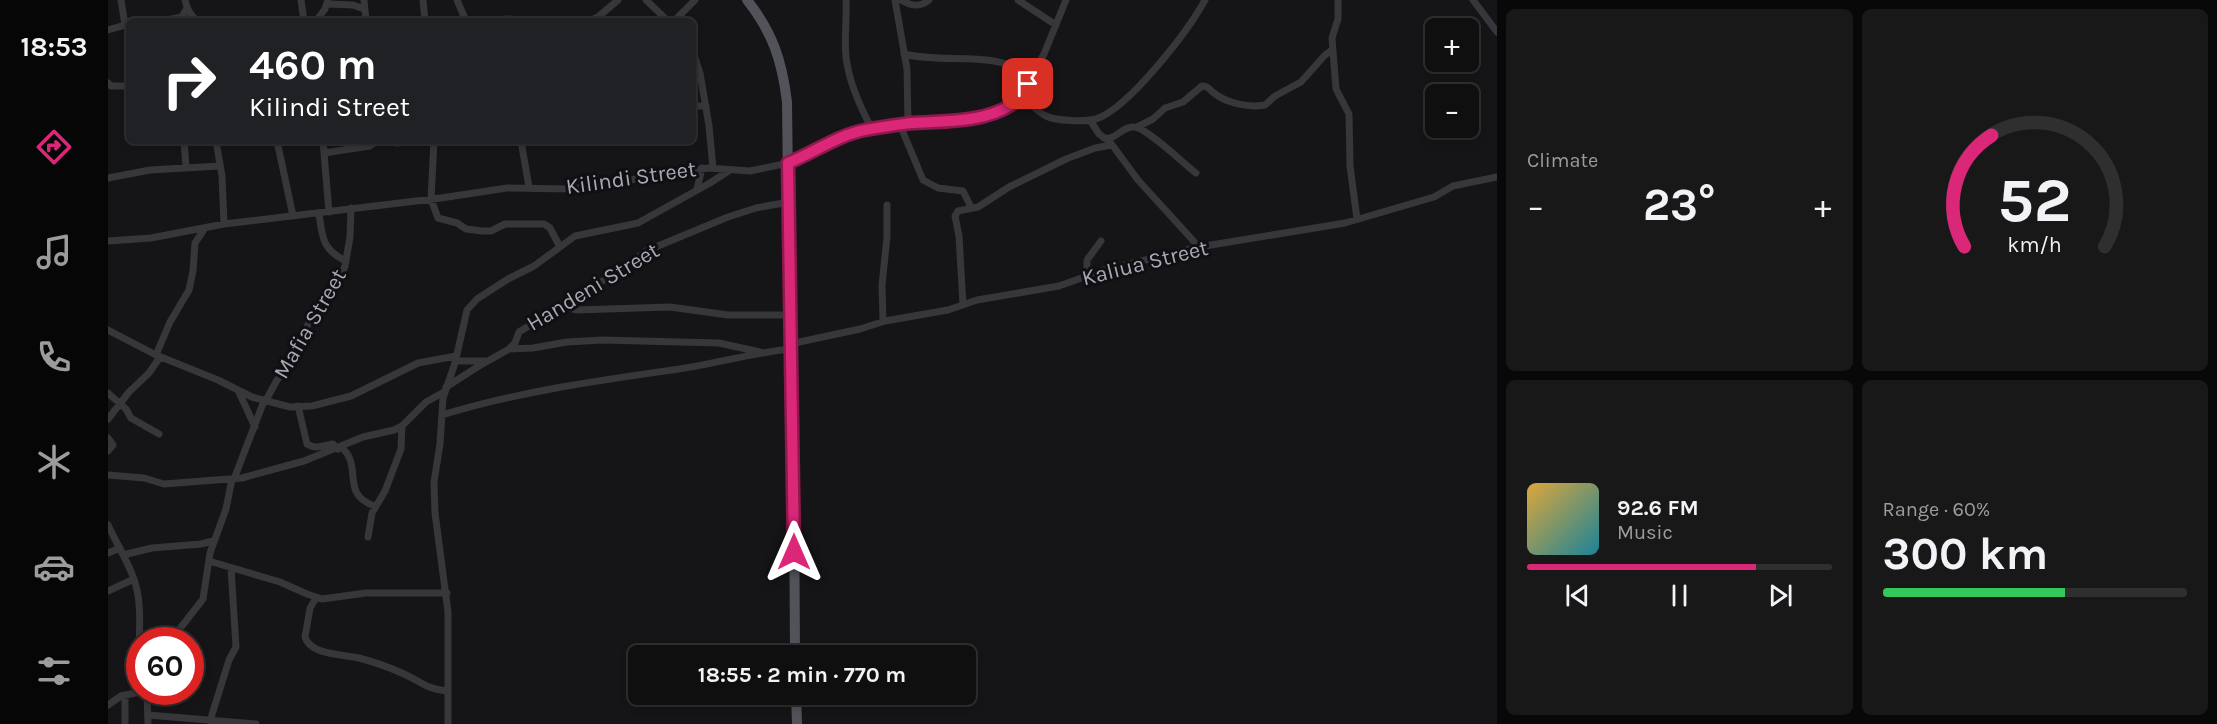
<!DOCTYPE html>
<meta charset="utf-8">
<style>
body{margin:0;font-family:Karla,sans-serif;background:#191819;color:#f1f3f6;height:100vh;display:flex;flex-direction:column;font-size:22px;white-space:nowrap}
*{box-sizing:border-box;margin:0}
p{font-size:20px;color:#9c9c9f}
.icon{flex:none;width:33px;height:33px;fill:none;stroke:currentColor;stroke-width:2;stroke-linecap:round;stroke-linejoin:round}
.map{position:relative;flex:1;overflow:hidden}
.details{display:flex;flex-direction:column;gap:9px;padding:9px;background:#090809;width:720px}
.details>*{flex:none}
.banner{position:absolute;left:18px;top:18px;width:570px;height:126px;border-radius:9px;box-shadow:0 3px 9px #0003,0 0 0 2px #302f30;background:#202124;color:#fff;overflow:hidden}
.controls{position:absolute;left:1317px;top:18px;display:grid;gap:12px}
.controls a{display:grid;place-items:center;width:54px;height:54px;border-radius:9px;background:#100f10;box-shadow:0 3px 9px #0003,0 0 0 2px #302f30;font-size:30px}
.speed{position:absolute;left:18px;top:627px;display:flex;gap:12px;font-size:30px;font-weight:700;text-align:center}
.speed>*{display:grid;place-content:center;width:78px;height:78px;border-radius:50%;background:#100f10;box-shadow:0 3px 9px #0003,0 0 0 2px #302f30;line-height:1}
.speed .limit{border:9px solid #d22;background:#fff;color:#111}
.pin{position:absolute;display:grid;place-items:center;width:51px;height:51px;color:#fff;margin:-26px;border-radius:12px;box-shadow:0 3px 9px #0006}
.me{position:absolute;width:66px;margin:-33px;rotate:0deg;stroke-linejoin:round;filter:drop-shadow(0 0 4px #0008)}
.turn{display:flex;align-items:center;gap:21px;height:126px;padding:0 24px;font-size:27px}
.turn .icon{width:78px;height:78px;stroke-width:2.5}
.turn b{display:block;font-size:42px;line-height:51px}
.big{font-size:45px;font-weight:700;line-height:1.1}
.details .tile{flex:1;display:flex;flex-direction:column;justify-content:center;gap:9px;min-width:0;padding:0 21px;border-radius:9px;background:#191819}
.details .dial{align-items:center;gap:0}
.dial svg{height:156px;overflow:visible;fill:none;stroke:#302f30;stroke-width:7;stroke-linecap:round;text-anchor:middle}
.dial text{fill:#f1f3f6;stroke:none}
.song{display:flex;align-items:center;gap:18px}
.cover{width:72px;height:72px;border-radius:9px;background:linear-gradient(135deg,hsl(40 70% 55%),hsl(190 70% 35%))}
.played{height:6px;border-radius:3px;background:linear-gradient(90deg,#db2777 75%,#302f30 75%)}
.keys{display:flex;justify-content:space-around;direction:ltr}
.heat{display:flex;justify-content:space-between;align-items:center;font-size:33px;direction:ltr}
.charge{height:9px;border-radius:4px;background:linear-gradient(90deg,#34c759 60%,#302f30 0)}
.details .tiles{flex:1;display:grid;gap:9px;grid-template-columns:repeat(2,1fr)}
.trip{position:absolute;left:520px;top:645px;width:348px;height:60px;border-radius:9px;background:#100f10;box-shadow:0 3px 9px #0003,0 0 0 2px #302f30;font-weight:700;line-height:60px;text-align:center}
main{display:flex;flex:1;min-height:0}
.tabs{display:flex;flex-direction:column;width:108px;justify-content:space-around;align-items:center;background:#060606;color:#9c9c9f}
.tabs .icon{width:42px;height:42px}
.tabs .current{color:#db2777}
.tabs b{font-size:27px;color:#f1f3f6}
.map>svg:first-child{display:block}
</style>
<main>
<nav class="tabs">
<b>18:53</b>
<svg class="icon current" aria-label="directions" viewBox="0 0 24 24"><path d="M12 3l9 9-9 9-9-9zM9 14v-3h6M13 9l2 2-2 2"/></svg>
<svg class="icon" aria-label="music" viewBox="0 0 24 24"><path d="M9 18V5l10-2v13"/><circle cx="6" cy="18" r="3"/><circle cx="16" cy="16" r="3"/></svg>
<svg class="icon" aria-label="phone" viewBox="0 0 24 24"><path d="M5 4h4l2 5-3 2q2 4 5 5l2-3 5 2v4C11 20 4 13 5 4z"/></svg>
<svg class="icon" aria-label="climate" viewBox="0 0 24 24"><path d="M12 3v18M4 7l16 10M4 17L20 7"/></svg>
<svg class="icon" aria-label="car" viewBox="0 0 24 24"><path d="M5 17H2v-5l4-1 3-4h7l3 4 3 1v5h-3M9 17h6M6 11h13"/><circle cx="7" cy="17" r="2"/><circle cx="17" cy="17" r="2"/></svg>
<svg class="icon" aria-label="filters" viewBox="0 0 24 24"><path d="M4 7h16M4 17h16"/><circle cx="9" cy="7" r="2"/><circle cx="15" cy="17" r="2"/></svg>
</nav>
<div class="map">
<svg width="1389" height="724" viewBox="0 0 1389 724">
<rect width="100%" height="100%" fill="#151416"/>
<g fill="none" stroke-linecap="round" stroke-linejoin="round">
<path stroke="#36363b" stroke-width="7" d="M13 0 17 25
M77 0C79 9 82 16 90 21
M193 0 196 21
M256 0 258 21
M315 0 317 21
M349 0 358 21
M538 0 560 21
M738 0C739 19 736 38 738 57 741 83 752 107 764 129
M787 0 799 69 800 124
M793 0C803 6 812 8 821 0
M910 0 948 25
M1230 0V19L1224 38 1228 89 1241 114 1242 166 1249 219
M1365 0 1389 32
M220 4 245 5 256 9
M53 21 74 17 79 8
M208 21 217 9 220 0
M388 21 398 19 436 21
M480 21 490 17 510 0
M566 21 587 0
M0 30 21 24
M585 52 592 73 601 126 605 168
M796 54C841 65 884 48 924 77
M0 83 3 86H21
M913 95C921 102 929 112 938 116 948 121 977 122 988 119 1021 108 1080 31 1097 0
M585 106H598
M982 120 991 134 1002 142 1030 180 1091 247
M792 125 815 180 830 188 855 191 863 207
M1029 127 1045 119 1057 108 1075 102 1094 86C1101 86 1100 89 1106 93 1118 103 1141 108 1157 105L1167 96 1193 82 1217 55 1224 50
M996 138C1009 140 1014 126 1026 127 1038 127 1076 164 1088 173
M76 141 78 167
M108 141 114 176 116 224
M169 141 185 216
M215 141 221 212
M278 141 289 143 306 141
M326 141 323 199 330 218 349 223 358 229 374 231H383L397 224H436L442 228 452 247
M413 141 421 187
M216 153 262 146 269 141
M0 178 42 170 112 166
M589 189 594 168
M211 213C214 236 214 250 238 261
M0 241 43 238 116 224 333 198 399 188 463 189 600 168 642 171 680 163 743 134 757 130 800 124 849 120 881 114 901 106 913 95 936 54 958 0
M979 276V260L993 241
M855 305 851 236 847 216 850 211 870 207 901 187 958 159 987 148 1004 145
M453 306 469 310 562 307 620 315H682
M775 321 774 285 779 237V205
M0 330 48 355 110 380 144 397 182 407 204 406 243 396 310 363 348 356
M682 344 752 329 777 321 840 310 869 300 951 286 996 270 1091 247 1237 223 1326 197 1345 186 1389 177
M401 349 425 348 459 342 494 340 611 343 652 352
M48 355 62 322 81 290 85 271 87 243 97 228
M347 361H377
M338 387 371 366 401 349 407 343 411 332 419 327 444 313 461 299 513 271 538 251 620 217 648 208 681 202
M130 390 147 427
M0 393 18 409 23 418 51 434
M157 402 169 380 186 360 206 309 231 281 237 266 242 237 243 208
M190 406 199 444C208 450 216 445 225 444L230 449
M334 415C409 392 487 381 564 370 604 365 642 353 682 349
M0 419 21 392 41 373 52 357
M0 438 5 445 0 451
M233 447C256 465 231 495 267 506
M0 475 36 478 56 484 134 478 196 461 255 437 286 430 294 426 318 402 336 392
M126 479 156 401
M0 525C12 551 30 576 31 605 33 623 30 640 32 658
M260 537 264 513 277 491 293 449 294 426
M0 553 12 548
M15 555 44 548 93 544 105 541
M101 561 172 582 199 594 214 599 258 593H339
M0 591 26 579
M208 598 202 608 197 637C202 655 234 654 251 658 266 662 281 667 296 674 314 682 318 689 339 691
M63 640 95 599 102 553 118 509 124 479
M39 692 40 724
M0 705 13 696 32 692
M40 715 148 724
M102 721 121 660 128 647 123 568
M17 724V695
M340 724V612L327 513 326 482 332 444 335 398 347 363 359 310 369 299 400 279 426 266 467 236 530 223 602 183 622 170"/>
<path stroke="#52535a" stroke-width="10" d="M639 0C665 33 674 61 679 102L682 349 686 483 687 656
M688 694 689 724"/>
</g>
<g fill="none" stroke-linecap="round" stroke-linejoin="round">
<g stroke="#8e194d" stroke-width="15">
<path id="route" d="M686 552 680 163C705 153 730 135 757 130 772 127 788 125 803 123 834 121 875 123 903 105 911 100 915 92 920 84"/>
</g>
<use href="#route" stroke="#db2777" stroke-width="10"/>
</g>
<g text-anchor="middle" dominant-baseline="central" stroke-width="6" stroke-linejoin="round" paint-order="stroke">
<g font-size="22" fill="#a7aab6" stroke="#100f11">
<text transform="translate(523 178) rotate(-8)">Kilindi Street</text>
<text transform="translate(1037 263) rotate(-14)">Kaliua Street</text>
<text transform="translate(485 287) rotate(-31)">Handeni Street</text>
<text transform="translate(202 324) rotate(-60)">Mafia Street</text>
</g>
</g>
</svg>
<div class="controls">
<a>+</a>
<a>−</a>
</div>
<div class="speed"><div class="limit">60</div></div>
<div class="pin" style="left:920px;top:84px;background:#d93025"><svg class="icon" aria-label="arrive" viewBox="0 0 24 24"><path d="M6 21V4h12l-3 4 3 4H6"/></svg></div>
<svg class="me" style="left:686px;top:552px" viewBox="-20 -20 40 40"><path d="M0-17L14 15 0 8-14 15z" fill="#db2777" stroke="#fff" stroke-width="4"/></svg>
<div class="trip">18:55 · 2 min · 770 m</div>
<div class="banner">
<div class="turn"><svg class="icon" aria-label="right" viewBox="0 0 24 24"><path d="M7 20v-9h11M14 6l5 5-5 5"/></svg><div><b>460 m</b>Kilindi Street</div></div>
</div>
</div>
<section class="details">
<div class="tiles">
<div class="tile"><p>Climate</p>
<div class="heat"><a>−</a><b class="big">23°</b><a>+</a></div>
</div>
<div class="tile dial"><svg viewBox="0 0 100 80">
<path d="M14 69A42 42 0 1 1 86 69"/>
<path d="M14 69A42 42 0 0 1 28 12" stroke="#db2777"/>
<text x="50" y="56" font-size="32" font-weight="700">52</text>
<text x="50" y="72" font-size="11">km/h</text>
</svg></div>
<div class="tile">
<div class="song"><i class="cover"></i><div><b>92.6 FM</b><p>Music</p></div></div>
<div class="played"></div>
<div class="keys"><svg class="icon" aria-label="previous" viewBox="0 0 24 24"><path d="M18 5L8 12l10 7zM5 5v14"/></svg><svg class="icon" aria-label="pause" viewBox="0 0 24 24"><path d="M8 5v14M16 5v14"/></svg><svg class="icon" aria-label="next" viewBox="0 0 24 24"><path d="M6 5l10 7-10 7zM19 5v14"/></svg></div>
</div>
<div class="tile"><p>Range · 60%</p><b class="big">300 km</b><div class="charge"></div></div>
</div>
</section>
</main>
